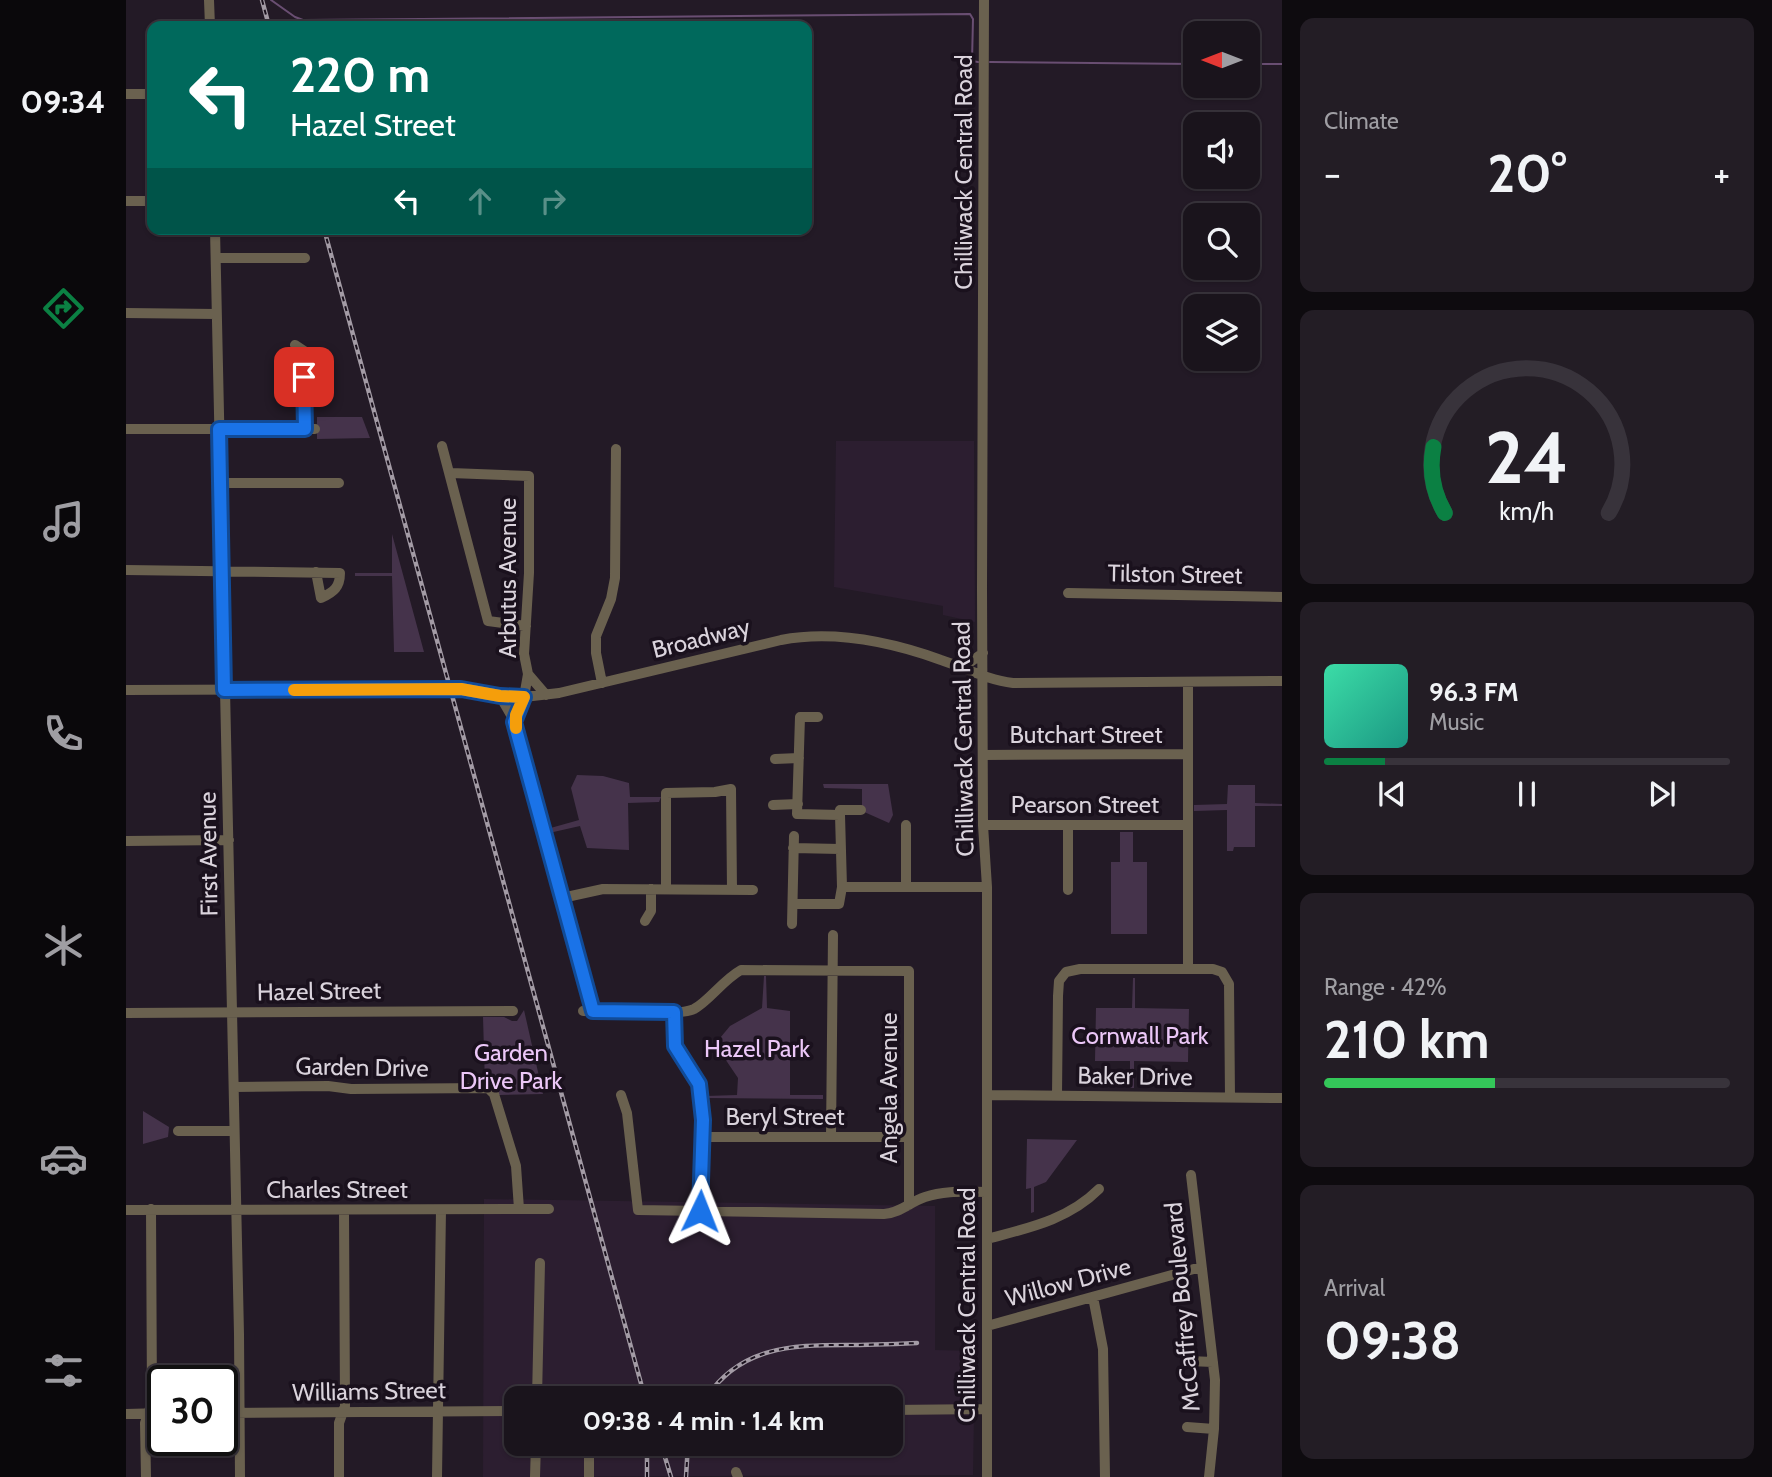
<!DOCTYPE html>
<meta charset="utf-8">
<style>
body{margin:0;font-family:Cabin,sans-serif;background:#231d25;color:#f1f3f6;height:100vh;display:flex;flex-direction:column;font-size:26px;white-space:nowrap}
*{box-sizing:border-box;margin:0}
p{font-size:23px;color:#9f9ea3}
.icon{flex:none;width:38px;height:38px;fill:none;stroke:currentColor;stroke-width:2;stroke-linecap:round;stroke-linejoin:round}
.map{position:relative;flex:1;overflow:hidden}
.details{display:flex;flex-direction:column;gap:18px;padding:18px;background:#0e0b0f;width:490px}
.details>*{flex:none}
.hud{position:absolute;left:21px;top:21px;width:665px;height:214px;border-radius:14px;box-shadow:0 2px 5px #0004,0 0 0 2px #38333b;background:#00695c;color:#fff;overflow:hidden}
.needle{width:46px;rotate:270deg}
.fabs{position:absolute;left:1057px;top:21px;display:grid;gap:14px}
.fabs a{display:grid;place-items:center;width:77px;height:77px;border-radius:14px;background:#1a141c;box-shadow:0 2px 5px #0004,0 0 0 2px #38333b;font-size:35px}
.speed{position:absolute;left:21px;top:1365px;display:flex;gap:14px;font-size:35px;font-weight:700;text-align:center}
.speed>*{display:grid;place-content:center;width:91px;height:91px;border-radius:50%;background:#1a141c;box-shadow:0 2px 5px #0004,0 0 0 2px #38333b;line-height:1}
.speed .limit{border:4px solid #111;border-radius:10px;background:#fff;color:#111}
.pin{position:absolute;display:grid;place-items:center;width:60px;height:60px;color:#fff;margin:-30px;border-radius:14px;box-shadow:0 4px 10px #0006}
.me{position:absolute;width:77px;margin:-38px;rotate:2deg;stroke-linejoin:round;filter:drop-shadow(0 0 5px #0008)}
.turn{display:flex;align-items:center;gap:24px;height:147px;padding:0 28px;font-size:32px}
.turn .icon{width:91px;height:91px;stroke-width:2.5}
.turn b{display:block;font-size:49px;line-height:60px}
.lanes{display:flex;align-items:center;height:66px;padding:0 28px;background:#0003;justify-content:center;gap:35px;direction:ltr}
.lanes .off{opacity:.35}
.big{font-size:52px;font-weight:700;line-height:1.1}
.details .widget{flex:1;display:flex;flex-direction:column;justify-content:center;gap:10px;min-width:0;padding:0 24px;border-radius:14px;background:#231d25}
.details .dial{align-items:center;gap:0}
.dial svg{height:182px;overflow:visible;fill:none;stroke:#38333b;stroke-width:7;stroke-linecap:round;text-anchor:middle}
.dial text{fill:#f1f3f6;stroke:none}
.song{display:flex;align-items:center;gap:21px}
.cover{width:84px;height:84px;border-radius:10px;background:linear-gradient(135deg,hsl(160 70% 55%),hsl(170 70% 35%))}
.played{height:7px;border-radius:4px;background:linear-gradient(90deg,#0b8043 15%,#38333b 15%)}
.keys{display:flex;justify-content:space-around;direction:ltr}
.heat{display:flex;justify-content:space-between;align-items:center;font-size:38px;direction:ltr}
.charge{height:10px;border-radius:5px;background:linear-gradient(90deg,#34c759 42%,#38333b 0)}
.trip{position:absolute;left:378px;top:1386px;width:399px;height:70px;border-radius:14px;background:#1a141c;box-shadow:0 2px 5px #0004,0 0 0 2px #38333b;font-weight:700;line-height:70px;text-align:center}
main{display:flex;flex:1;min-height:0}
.tab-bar{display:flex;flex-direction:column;width:126px;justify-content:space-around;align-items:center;background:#0a080b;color:#9f9ea3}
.tab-bar .icon{width:49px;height:49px}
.tab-bar .active{color:#0b8043}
.tab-bar b{font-size:32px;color:#f1f3f6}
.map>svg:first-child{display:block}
</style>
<main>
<nav class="tab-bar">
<b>09:34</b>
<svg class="icon active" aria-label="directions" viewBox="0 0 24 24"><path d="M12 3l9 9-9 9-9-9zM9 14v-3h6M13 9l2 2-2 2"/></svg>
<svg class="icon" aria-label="music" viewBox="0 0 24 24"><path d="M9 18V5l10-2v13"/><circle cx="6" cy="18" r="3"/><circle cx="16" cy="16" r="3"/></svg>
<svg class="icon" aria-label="phone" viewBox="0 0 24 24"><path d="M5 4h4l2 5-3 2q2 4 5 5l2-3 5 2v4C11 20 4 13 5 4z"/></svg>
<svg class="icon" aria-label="climate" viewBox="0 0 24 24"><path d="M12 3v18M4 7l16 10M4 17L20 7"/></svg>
<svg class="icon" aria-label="car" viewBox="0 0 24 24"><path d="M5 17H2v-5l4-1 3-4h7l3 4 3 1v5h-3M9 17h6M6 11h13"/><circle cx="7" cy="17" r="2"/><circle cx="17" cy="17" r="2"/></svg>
<svg class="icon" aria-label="filters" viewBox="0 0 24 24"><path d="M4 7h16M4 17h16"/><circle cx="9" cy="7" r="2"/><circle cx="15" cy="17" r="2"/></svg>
</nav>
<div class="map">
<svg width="1156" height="1477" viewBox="0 0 1156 1477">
<rect width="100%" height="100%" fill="#231a26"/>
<path fill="#2c1e30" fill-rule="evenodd" d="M710 441H848L849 622 817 615V606L708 587Z
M358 1199 809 1206V1350L849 1351 847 1475 357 1477ZM390 1398H765V1444H390Z"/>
<path fill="#45334b" d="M191 417H236L244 438 191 439Z
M266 534 298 652H268L266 576H229V573H266Z
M451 775 477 776 503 783 504 797H535L533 802 502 803 503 850 461 848 454 826 423 833 421 829 453 820 445 788Z
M697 784H762L767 815 763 823 736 811V789L698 788Z
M1102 785H1129V803L1156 804V806H1129V847H1108L1107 851H1101V810L1068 811V805L1101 804Z
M994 832H1007V862H1021V934H985V862H994Z
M638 976H640L641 1008 664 1011V1095H697V1099L580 1098V1096L611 1095 612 1078 589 1044 604 1026 636 1008Z
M1007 978H1009V1008L1063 1009 1062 1062 1008 1061V1088H1004V1061H969L970 1008H1006Z
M398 1010 417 1094 373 1095C370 1087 367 1086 359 1085L357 1017H378L386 1021H391Z
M17 1111 43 1127 42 1137 17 1144Z
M901 1139 951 1140 920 1182 908 1187V1212L905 1213V1188L900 1189Z"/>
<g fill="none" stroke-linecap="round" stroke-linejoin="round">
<path stroke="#694e72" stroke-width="2" d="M145 0 169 17 177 20 844 14 847 19 846 61 852 62
M864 62 1069 64
M1122 64H1156"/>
<path stroke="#6a614f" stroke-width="10" d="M83 0 84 26
M858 0 856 589 857 825 861 887V1477
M0 94H26
M0 201H26
M89 229 113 1334 114 1477
M90 258H179
M0 313 90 314
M169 345 178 351 179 429
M0 429H189
M316 446 362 621 400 626
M325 473 403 476V573L398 654 402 674 398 697 389 722
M94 483H213
M0 570 214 573C214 587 208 592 195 598L190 572
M942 593 1156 597
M836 668 857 653
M402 674 420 695
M476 683 470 653V636L485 599 489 578 490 449
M0 690 324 689 374 696 398 697 433 693 655 640C708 630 765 642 815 660 839 668 862 680 887 683L1156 681
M374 696 389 722 467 1011
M692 717H674L671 814 714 815V810H735
M857 755 1062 754
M649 759 673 758
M647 805 672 804
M857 825H1062
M942 825V890
M0 841 103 840
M667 848 714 849
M716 887H861
M780 887V825
M540 889V793L589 792 605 789 606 890
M436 898 477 889 627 890
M667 904H713L716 887 714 815
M519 921 525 911V889
M666 924 668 836
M1062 969V682
M457 1011C479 1011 551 1017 568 1009 583 1001 597 980 615 970L783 971V1205
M548 1011 549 1046 573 1084 577 1120 574 1211
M0 1013 387 1011
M108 1087 202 1086 225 1089 362 1088 368 1094 390 1166 393 1209
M495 1095 501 1113 512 1210 758 1214C774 1213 784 1202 799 1197 819 1190 840 1192 861 1192
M861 1095 1156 1098
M931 1096 932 996 933 981 940 972 954 969H1087L1096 972 1103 984 1104 1098
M52 1131H108
M576 1137H783
M705 1137 707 935
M1065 1175 1089 1380 1088 1429 1083 1477
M0 1210 423 1209
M861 1239C902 1228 942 1220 973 1189
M967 1297 977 1349 979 1477
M861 1326 1075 1267
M1063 1361 1087 1362
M411 1398 414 1263
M765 1410 861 1409
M96 1413 390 1411
M0 1414 37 1413
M1061 1427 1088 1429
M610 1472 612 1477
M20 1477 19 1423 26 1402 25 1209
M213 1477V1423L219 1406 218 1211
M311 1477 315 1210
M409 1477 410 1444
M463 1477V1444"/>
<g stroke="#a39ba5" stroke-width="4.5">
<path id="rail" d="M136 0 143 26
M198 229 519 1398
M580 1398C614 1347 665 1345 720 1345 744 1345 768 1344 791 1343
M535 1444 545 1477
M521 1477V1444
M560 1477 562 1444"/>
</g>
<use href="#rail" stroke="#1a111d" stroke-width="2" stroke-dasharray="5" stroke-linecap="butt"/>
</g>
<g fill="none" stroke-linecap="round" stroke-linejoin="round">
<g stroke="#114b97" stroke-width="18">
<path id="route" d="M178 377 179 429H93L98 690 335 689 374 696 398 697 388 722 467 1011 548 1012 549 1046 573 1084 577 1120 574 1211"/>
</g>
<use href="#route" stroke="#1a73e8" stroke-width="12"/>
<path stroke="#f59e0b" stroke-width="12" d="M168 690 335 689 374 696 398 697 390 715V728"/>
</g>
<g text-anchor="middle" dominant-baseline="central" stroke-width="7" stroke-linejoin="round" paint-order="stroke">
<g font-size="24" fill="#dad3dc" stroke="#1a111d">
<text transform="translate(837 172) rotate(-90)">Chilliwack Central Road</text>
<text transform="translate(1049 574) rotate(1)">Tilston Street</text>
<text transform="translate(381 578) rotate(-90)">Arbutus Avenue</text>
<text transform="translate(575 638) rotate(-14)">Broadway</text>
<text x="960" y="734">Butchart Street</text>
<text transform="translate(837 739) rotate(-91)">Chilliwack Central Road</text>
<text x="959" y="804">Pearson Street</text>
<text transform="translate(82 854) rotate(-91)">First Avenue</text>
<text transform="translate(193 991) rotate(-1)">Hazel Street</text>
<text transform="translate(236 1067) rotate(1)">Garden Drive</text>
<text transform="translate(1009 1076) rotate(1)">Baker Drive</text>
<text transform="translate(762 1088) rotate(-90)">Angela Avenue</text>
<text x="659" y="1116">Beryl Street</text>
<text x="211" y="1189">Charles Street</text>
<text transform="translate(942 1282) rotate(-15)">Willow Drive</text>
<text transform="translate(840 1305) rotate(-90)">Chilliwack Central Road</text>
<text transform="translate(1056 1307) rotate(-95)">McCaffrey Boulevard</text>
<text transform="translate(243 1391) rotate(-1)">Williams Street</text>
</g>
<g font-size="24" fill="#ecc7f8" stroke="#1a111d">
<text x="1014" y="1035">Cornwall Park</text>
<text x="631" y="1048">Hazel Park</text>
<text x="385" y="1052">Garden<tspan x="385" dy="28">Drive Park</tspan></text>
</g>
</g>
</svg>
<div class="fabs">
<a><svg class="needle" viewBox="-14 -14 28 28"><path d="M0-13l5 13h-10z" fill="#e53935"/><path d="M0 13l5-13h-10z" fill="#9f9ea3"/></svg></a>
<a><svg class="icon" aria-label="sound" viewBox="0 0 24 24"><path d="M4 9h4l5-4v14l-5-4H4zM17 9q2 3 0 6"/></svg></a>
<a><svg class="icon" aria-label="search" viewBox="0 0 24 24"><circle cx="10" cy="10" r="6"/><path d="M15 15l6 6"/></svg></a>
<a><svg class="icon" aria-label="layers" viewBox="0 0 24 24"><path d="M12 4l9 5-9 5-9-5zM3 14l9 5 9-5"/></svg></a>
</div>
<div class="speed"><div class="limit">30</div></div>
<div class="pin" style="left:178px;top:377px;background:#d93025"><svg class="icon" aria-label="arrive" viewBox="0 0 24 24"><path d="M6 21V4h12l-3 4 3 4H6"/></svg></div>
<svg class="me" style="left:574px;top:1211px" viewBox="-20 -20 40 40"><path d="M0-17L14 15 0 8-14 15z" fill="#1a73e8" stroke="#fff" stroke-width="4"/></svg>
<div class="trip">09:38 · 4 min · 1.4 km</div>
<div class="hud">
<div class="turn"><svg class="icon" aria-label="left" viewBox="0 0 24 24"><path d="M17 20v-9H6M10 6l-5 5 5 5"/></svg><div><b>220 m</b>Hazel Street</div></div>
<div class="lanes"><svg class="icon" aria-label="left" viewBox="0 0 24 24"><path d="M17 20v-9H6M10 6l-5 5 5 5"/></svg><svg class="icon off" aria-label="ahead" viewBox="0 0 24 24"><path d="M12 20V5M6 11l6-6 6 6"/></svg><svg class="icon off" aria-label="right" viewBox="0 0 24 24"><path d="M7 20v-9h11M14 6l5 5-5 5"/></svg></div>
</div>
</div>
<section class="details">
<div class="widget"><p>Climate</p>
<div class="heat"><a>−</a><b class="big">20°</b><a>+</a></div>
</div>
<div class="widget dial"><svg viewBox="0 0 100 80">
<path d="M14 69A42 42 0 1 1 86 69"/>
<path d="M14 69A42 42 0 0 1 9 40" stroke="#0b8043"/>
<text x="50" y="56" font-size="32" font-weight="700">24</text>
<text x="50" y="72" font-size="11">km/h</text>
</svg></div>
<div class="widget">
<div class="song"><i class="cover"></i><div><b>96.3 FM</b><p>Music</p></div></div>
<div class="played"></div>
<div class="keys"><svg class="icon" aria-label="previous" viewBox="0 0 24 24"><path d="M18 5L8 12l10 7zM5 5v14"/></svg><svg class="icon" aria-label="pause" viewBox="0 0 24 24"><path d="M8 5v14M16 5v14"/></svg><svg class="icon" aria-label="next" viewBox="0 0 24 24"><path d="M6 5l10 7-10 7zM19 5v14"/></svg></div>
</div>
<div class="widget"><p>Range · 42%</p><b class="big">210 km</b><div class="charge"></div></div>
<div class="widget"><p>Arrival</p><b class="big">09:38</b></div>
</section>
</main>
